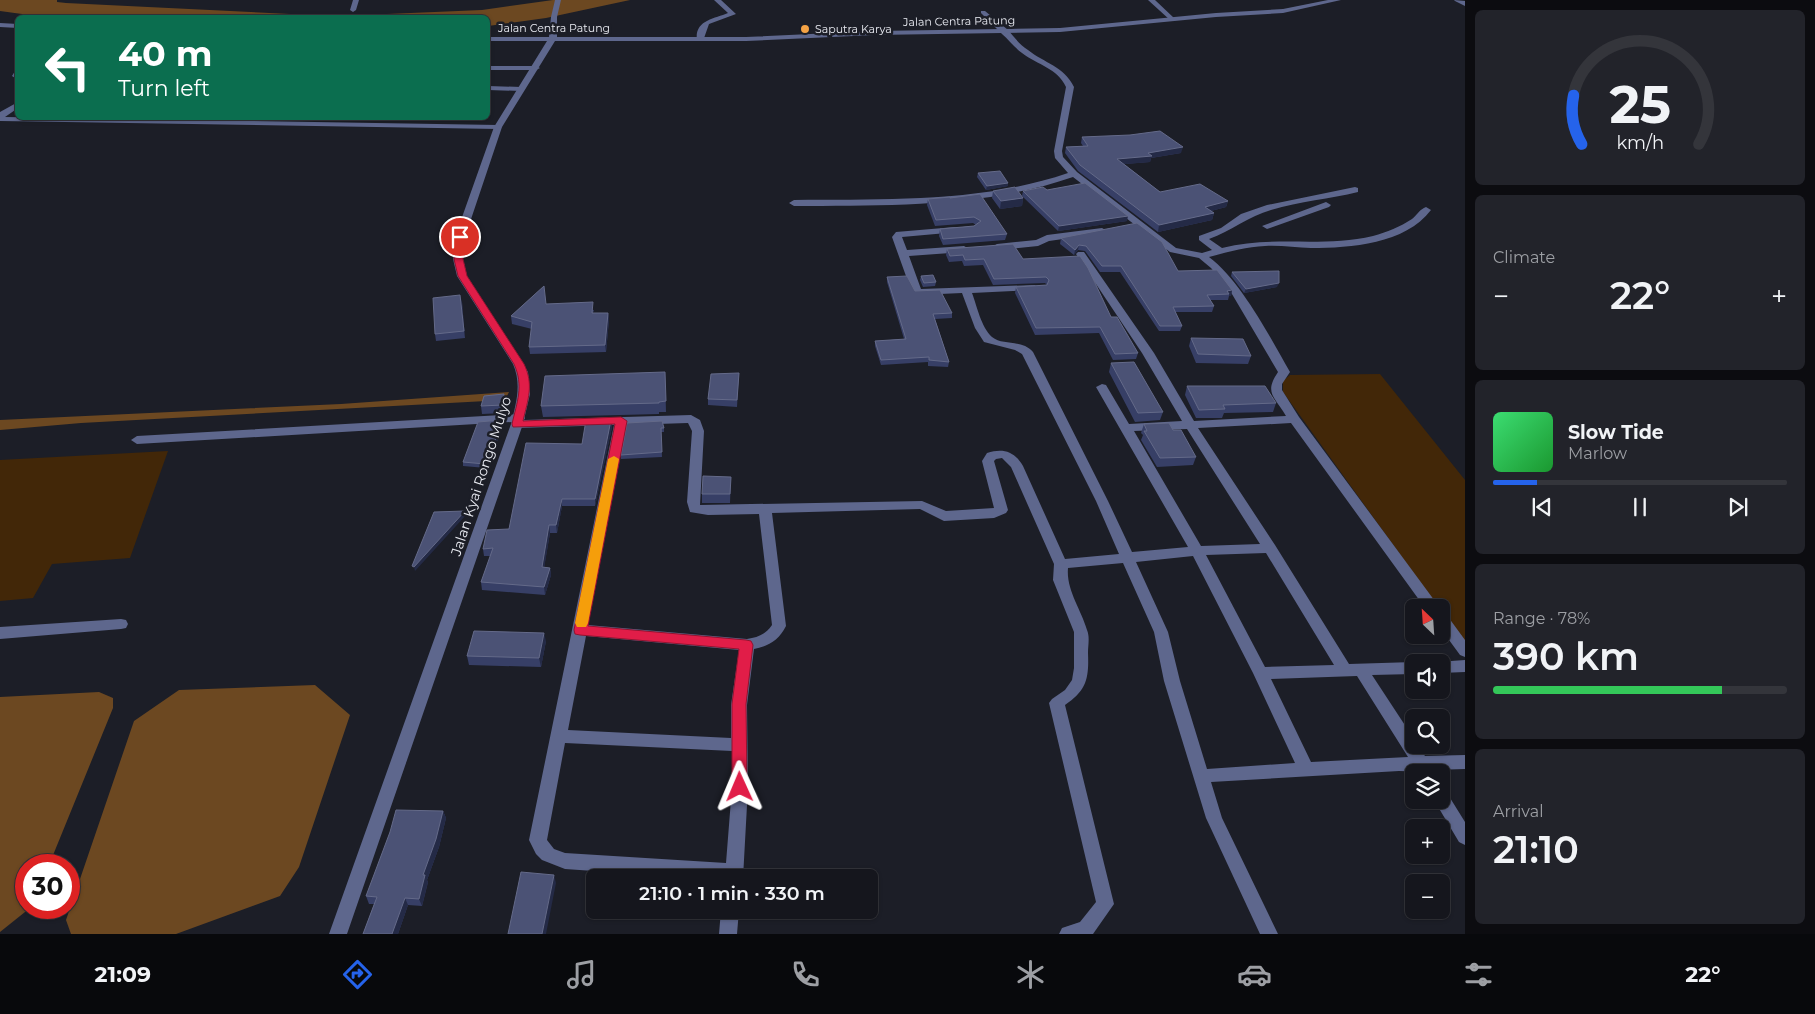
<!DOCTYPE html>
<meta charset="utf-8">
<style>
body{margin:0;font-family:Montserrat,sans-serif;background:#22232a;color:#f1f3f6;height:100vh;display:flex;flex-direction:column;font-size:19px;white-space:nowrap}
*{box-sizing:border-box;margin:0}
p{font-size:16px;color:#9d9fa4}
.icon{flex:none;width:28px;height:28px;fill:none;stroke:currentColor;stroke-width:2;stroke-linecap:round;stroke-linejoin:round}
.map{position:relative;flex:1;overflow:hidden}
.sheet{display:flex;flex-direction:column;gap:10px;padding:10px;background:#0c0c10;width:350px}
.sheet>*{flex:none}
.guide{position:absolute;left:15px;top:15px;width:475px;height:105px;border-radius:8px;box-shadow:0 1px 4px #0004,0 0 0 1px #34353b;background:#0b6e4f;color:#fff;overflow:hidden}
.needle{width:32px;rotate:335deg}
.tools{position:absolute;left:1405px;top:599px;display:grid;gap:10px}
.tools a{display:grid;place-items:center;width:45px;height:45px;border-radius:8px;background:#15161d;box-shadow:0 1px 4px #0004,0 0 0 1px #34353b;font-size:25px}
.speed{position:absolute;left:15px;top:854px;display:flex;gap:10px;font-size:25px;font-weight:700;text-align:center}
.speed>*{display:grid;place-content:center;width:65px;height:65px;border-radius:50%;background:#15161d;box-shadow:0 1px 4px #0004,0 0 0 1px #34353b;line-height:1}
.speed .limit{border:8px solid #d22;background:#fff;color:#111}
.pin{position:absolute;display:grid;place-items:center;width:42px;height:42px;color:#fff;margin:-21px;border:2px solid #fff;border-radius:50%;box-shadow:0 1px 5px #0007}
.me{position:absolute;width:55px;margin:-28px;rotate:359deg;stroke-linejoin:round;filter:drop-shadow(0 0 4px #0008)}
.turn{display:flex;align-items:center;gap:18px;height:105px;padding:0 20px;font-size:22px}
.turn .icon{width:65px;height:65px;stroke-width:2.5}
.turn b{display:block;font-size:35px;line-height:42px}
.big{font-size:38px;font-weight:600;line-height:1.1}
.sheet .card{flex:1;display:flex;flex-direction:column;justify-content:center;gap:8px;min-width:0;padding:0 18px;border-radius:8px;background:#22232a}
.sheet .dial{align-items:center;gap:0}
.dial svg{height:130px;overflow:visible;fill:none;stroke:#34353b;stroke-width:7;stroke-linecap:round;text-anchor:middle}
.dial text{fill:#f1f3f6;stroke:none}
.song{display:flex;align-items:center;gap:15px}
.cover{width:60px;height:60px;border-radius:8px;background:linear-gradient(135deg,hsl(140 70% 55%),hsl(130 70% 35%))}
.played{height:5px;border-radius:2px;background:linear-gradient(90deg,#2563eb 15%,#34353b 15%)}
.keys{display:flex;justify-content:space-around;direction:ltr}
.heat{display:flex;justify-content:space-between;align-items:center;font-size:28px;direction:ltr}
.charge{height:8px;border-radius:4px;background:linear-gradient(90deg,#34c759 78%,#34353b 0)}
.trip{position:absolute;left:586px;top:869px;width:292px;height:50px;border-radius:8px;background:#15161d;box-shadow:0 1px 4px #0004,0 0 0 1px #34353b;font-weight:600;line-height:50px;text-align:center}
.tab-bar{display:flex;height:80px;justify-content:space-around;align-items:center;background:#08090c;color:#9d9fa4}
.tab-bar .icon{width:35px;height:35px}
.tab-bar .selected{color:#2563eb}
.tab-bar b{font-size:22px;color:#f1f3f6}
main{display:flex;flex:1;min-height:0}
.map>svg:first-child{display:block}
</style>
<main>
<div class="map">
<svg width="1465" height="934" viewBox="0 0 1465 934">
<rect width="100%" height="100%" fill="#1c1e27"/>
<path fill="#422708" d="M1380 374 1465 480V645L1441 612V608L1438 607 1283 392V381L1290 375Z
M168 451 130 558 52 564 33 598 0 601V460Z"/>
<path fill="#6c4821" d="M0 0H57V2L66 3 311 15H363L482 10 553 0H630L546 18 488 26V18L44 17 0 11Z
M509 392 505 400 81 423 0 430V420L341 404Z
M315 685 350 715 299 867 280 896 176 934H71L66 920 134 721 179 690Z
M99 692 113 698V708L49 865H26V908H30L0 932V697Z"/>
<g fill="none" stroke-linecap="round" stroke-linejoin="round">
<path fill="#5e678d" fill-rule="evenodd" d="M981 11H985L1008 30V34H1002L981 13Z
M121 619 126 620 128 624 126 628 121 629 0 639V627Z"/>
<path fill="#5e678d" fill-rule="evenodd" d="M353 0H359L356 10 353 12 350 10Z
M714 0H721L736 14 709 24 703 41H697C694 20 714 19 728 13Z
M1148 0H1155L1174 18V20H1170Z
M1454 0 1465 1V6L1455 1Z
M1002 30H1008C1014 37 1020 45 1028 50 1044 63 1064 66 1074 87L1062 151 1063 157 1077 172 1176 248 1202 253 1212 250 1199 240V236L1221 228 1241 214 1267 205 1355 187 1358 188V192C1330 199 1300 201 1271 210 1249 216 1231 231 1209 239L1222 248C1273 235 1322 248 1373 236 1387 232 1400 227 1412 219 1417 215 1420 209 1426 207L1431 210C1405 244 1351 248 1311 248 1296 248 1281 245 1265 246 1246 247 1228 252 1209 257 1241 281 1270 337 1290 372L1282 384V390L1299 417 1440 608H1425L1291 423 1198 428 1275 545 1349 664 1414 662H1415L1414 674 1372 675 1414 739V745H1417L1425 756 1465 755V769L1433 770 1434 772 1399 771 1211 782 1222 818 1278 934H1260L1206 818 1164 681 1154 632 1123 563 1068 568C1066 590 1081 609 1087 630 1090 637 1088 645 1088 653 1089 678 1087 690 1065 705L1114 904 1093 934H1059L1062 928 1080 922 1096 902 1049 703 1052 699 1065 690 1072 680 1074 668V632L1053 580 1054 564 1011 467 1002 458 996 459 994 461 1008 510 1006 513 994 518 944 521 920 509 772 513 786 626C779 640 769 646 754 649L747 705 748 787 743 878H695L565 869 542 860 536 854 529 840 614 425 517 428 513 427 512 422 137 444 131 440 137 436 519 414 523 415 525 418 524 420 691 415 700 420 704 431 700 505 922 501 946 511 994 508 982 461 987 453C1003 448 1014 451 1023 466L1065 559 1119 554 1096 501 1022 354 1015 350 984 342 975 328 962 293 918 295 911 290 892 237 896 232 955 227 960 230 958 232 902 237 907 250 964 246 969 249 964 252 909 256 921 289 1035 285 1036 287 1035 289 1031 290 972 293C977 306 981 327 992 337 1003 346 1022 339 1033 352L1108 501 1132 552 1188 547 1096 387 1102 384 1106 385 1129 424 1182 421 1142 353 1076 254 1078 252H1084L1154 353 1194 421 1286 416C1274 396 1264 393 1278 372L1229 289 1211 268 1199 258 1170 252 1073 177C983 208 887 205 794 206L789 203 794 200C886 199 980 203 1068 173L1055 158 1054 151 1066 87C1057 68 1038 65 1022 53 1015 48 1009 40 1002 34ZM688 423 692 431 687 502 690 512 708 515 759 514 772 625C765 635 758 637 747 639L588 625 626 425ZM1187 429 1260 544 1201 546 1134 431ZM1266 553 1334 665 1265 667 1206 555ZM1193 556 1253 673 1295 763 1207 769 1180 681 1168 632 1136 562ZM586 636 739 650 731 705V738L568 730ZM1357 676 1408 757 1311 762 1271 679ZM565 743 732 751V787L726 863 565 853 554 849 547 840Z
M488 66H536L540 68 536 70H488Z
M15 71H18V80L12 76Z
M488 86 521 87 525 89 521 91 488 90Z
M18 102V108L5 117 498 125 502 127 498 129 0 121V112Z
M1326 202 1331 205 1329 207 1270 228 1267 229 1262 226Z
M1102 228 1107 231 1105 233 1049 241 1038 246 997 250 992 247 997 244 1036 240 1047 235Z
M1441 613 1446 614 1465 640V657L1460 655 1441 629Z
M1465 660V672L1441 673V662H1437Z
M1441 791 1447 793 1465 822V845L1459 842 1434 800H1441Z
M721 910H739L737 934H719Z"/>
<path fill="#5e678d" fill-rule="evenodd" d="M555 0H561L557 17V37H746L875 31 1060 28 1216 13 1283 9 1328 0H1341L1283 13 1216 17 1060 32 875 35 746 41H555L502 127 465 237 463 259 467 276 528 372 530 394 523 424 347 934H329L511 424C516 403 522 385 513 364L457 276 453 259 455 237 494 127 547 41H488V37H549L551 17Z
M0 23 18 24V28L0 27Z"/>
</g>
<path fill="#373f66" d="M1082 137 1181 153 1151 158 1150 162 1124 164 1160 192 1228 201 1226 207 1211 211 1214 213 1212 220 1158 232 1078 171 1065 153 1066 147 1083 146 1081 143Z
M978 173 1008 183V186L986 190 977 177Z
M1047 190 1127 221 1058 231 1022 196 1023 191Z
M993 191 1023 198 1022 206 1000 209 992 198Z
M950 198 1007 234 1005 240 943 245 939 236 940 229 974 226 976 225 973 223 935 226 927 205 928 199Z
M1061 238 1178 271 1232 290 1231 296H1229L1228 300H1210L1214 306 1212 312H1175L1182 326 1180 331H1159L1120 272H1100L1085 251 1078 250 1074 255 1060 244Z
M947 249 1023 259 1111 317 1138 353 1136 359 1113 360 1099 333 1035 335 1015 293 1016 287 1047 285 1045 283 993 285 983 265 964 266 962 261 949 262 946 255Z
M1232 272 1277 287 1244 293 1231 276Z
M921 276 936 282 935 286 923 287 920 280Z
M887 277 915 291 952 313V318L935 319 949 362 948 367 928 366V362L881 365 875 346V341L904 339 887 282Z
M462 302 465 338 436 341 435 334Z
M546 304 594 310 593 313H608L609 320 606 352 530 354 529 347 532 329 512 324 511 316Z
M1191 338 1251 356 1248 364 1196 363 1189 346Z
M1111 363 1163 412 1160 420 1135 422 1109 372Z
M665 372 666 412H659V414L543 417 541 406Z
M739 373 737 407 708 405V399Z
M1187 386 1276 403 1273 412 1224 413 1222 418H1196L1185 395Z
M505 403V413L482 414 481 406Z
M501 420 502 424 495 449 486 468 463 466V462Z
M611 420 612 427 595 506H562L557 533H550L544 567 550 568 551 575 545 595 482 590 481 582 491 556H484L483 549 509 529 582 444Z
M627 423 664 428V432H661L662 457 621 459V455Z
M1144 424 1173 430 1196 457 1193 465 1157 467 1141 440 1143 435 1141 433Z
M731 477 730 503H702V494Z
M546 641 541 667 469 665 467 656Z
M443 811 446 818 439 847 427 880 428 882 422 906 408 905 398 934H363L374 904H369L366 896Z"/>
<path fill="#242a46" d="M1183 147 1181 153 1151 158 1150 162 1115 165 1117 159Z
M1008 183V186L986 190 987 186Z
M1023 198 1022 206 1000 209 1001 201Z
M1228 201 1226 207 1203 213 1205 207Z
M1214 213 1212 220 1158 232 1159 225Z
M1128 216 1127 221 1058 231 1059 226Z
M1079 245 1078 250 1074 255 1075 250Z
M1279 283 1277 287 1244 293 1246 289Z
M1232 290 1231 296H1229V294L1227 291Z
M460 295 462 302 465 338 464 331Z
M608 313 609 320 606 352 605 345Z
M504 394 505 403V413L503 405Z
M501 420 502 424 495 449 486 468 485 464Z
M611 420 612 427 595 506V499Z
M562 499V506L557 533 556 525Z
M465 511 466 515 415 571 414 567Z
M549 525 550 533 543 575 542 567Z
M550 568 551 575 545 595 544 587Z
M544 633 546 641 541 667 539 658Z
M443 811 446 818 439 847 427 880 428 882 422 906 419 899 423 875Z
M554 875 556 883 546 934H542Z
M405 898 408 905 398 934H392Z"/>
<path fill="#4b5275" stroke="#646a89" d="M1160 131 1183 147 1148 153 1152 156 1117 159 1160 192 1200 184 1228 201 1205 207 1214 213 1159 225 1080 165 1066 147 1088 146 1082 137 1130 135Z
M1000 171 1008 183 987 186 978 173Z
M1085 183 1128 216 1059 226 1023 191 1043 187 1047 190Z
M1015 187 1023 198 1001 201 993 191Z
M980 194 1007 234 943 239 940 229 974 226 981 221 974 217 936 220 928 199 950 197V198Z
M1137 223 1162 242 1178 271 1217 270 1232 290 1227 291 1229 294 1207 295 1214 306 1173 307 1182 326H1160L1121 266H1102L1086 246 1079 245 1075 250 1061 238Z
M1013 244 1023 259 1080 256 1088 268 1111 317H1117L1138 353 1115 354 1100 327 1036 328 1016 287 1047 285 1049 280 1046 277 994 279 984 259 965 260 963 255 950 256 947 249Z
M1279 271V283L1246 289 1232 272Z
M933 275 936 282 924 283 921 276Z
M907 276 915 291 940 290 952 313 933 314 949 362 929 360V357L881 360 875 341 906 339 887 277Z
M544 286 546 304 593 302 592 313H608L605 345 529 347 532 322 511 316Z
M460 295 464 331 435 334 433 298Z
M1191 338 1243 339 1251 356 1198 354Z
M1134 362 1163 412 1138 413 1111 363Z
M665 372 666 401 659 402V403L541 406 545 376Z
M739 373 737 400 708 399 711 374Z
M1187 386H1265L1276 403 1223 405 1225 409 1199 410Z
M504 394 503 405 481 406 484 396Z
M501 420 494 444 485 464 463 462 478 422Z
M586 420H611L595 499H562L556 525H549L542 567 550 568 544 587 481 582 493 548 483 549 487 530 509 529 526 443 582 444Z
M662 421 664 428H661L662 452 621 455 627 423Z
M1169 423 1173 430H1181L1196 457 1160 458 1144 431H1147L1144 424Z
M703 476 731 477 730 494H702Z
M465 511 414 567 412 566 434 512Z
M474 631 544 633 539 658 467 656Z
M396 810 443 811 436 839 423 875H425L419 899 405 898 392 934H363L377 897 366 896 390 832Z
M521 872 554 875 542 934H508Z"/>
<path fill="#e11d48" stroke="#92132f" d="M460 234 465 237 463 259 467 276 524 364C534 385 528 399 523 421L621 417 627 421 588 626 746 640 751 641 753 645 746 704 747 787 745 792 740 794 734 792 732 787V704L739 649 580 635 575 634 574 630 615 424 513 427 512 424C517 402 524 386 514 364L458 276 454 259 456 237Z"/>
<path fill="#f59e0b" d="M614 456 619 459 588 623 586 627H577L575 623 608 459Z"/>
<circle fill="#f5a345" stroke="#1c1e27" stroke-width="2" cx="805" cy="29" r="5"/>
<g text-anchor="middle" dominant-baseline="central" stroke-width="5" stroke-linejoin="round" paint-order="stroke">
<g font-size="11" fill="#eaecf3" stroke="#1c1e27">
<text transform="translate(959 21) rotate(-1)">Jalan Centra Patung</text>
<text x="554" y="28">Jalan Centra Patung</text>
</g>
<g font-size="11" fill="#eaecf3" stroke="#1c1e27" text-anchor="start">
<text x="815" y="29">Saputra Karya</text>
</g>
<g font-size="14" fill="#eaecf3" stroke="#1c1e27">
<text transform="translate(481 476) rotate(-72)">Jalan Kyai Rongo Mulyo</text>
</g>
</g>
</svg>
<div class="tools">
<a><svg class="needle" viewBox="-14 -14 28 28"><path d="M0-13l5 13h-10z" fill="#e53935"/><path d="M0 13l5-13h-10z" fill="#9d9fa4"/></svg></a>
<a><svg class="icon" aria-label="sound" viewBox="0 0 24 24"><path d="M4 9h4l5-4v14l-5-4H4zM17 9q2 3 0 6"/></svg></a>
<a><svg class="icon" aria-label="search" viewBox="0 0 24 24"><circle cx="10" cy="10" r="6"/><path d="M15 15l6 6"/></svg></a>
<a><svg class="icon" aria-label="layers" viewBox="0 0 24 24"><path d="M12 4l9 5-9 5-9-5zM3 14l9 5 9-5"/></svg></a>
<a>+</a>
<a>−</a>
</div>
<div class="speed"><div class="limit">30</div></div>
<div class="pin" style="left:460px;top:237px;background:#d93025"><svg class="icon" aria-label="arrive" viewBox="0 0 24 24"><path d="M6 21V4h12l-3 4 3 4H6"/></svg></div>
<svg class="me" style="left:740px;top:787px" viewBox="-20 -20 40 40"><path d="M0-17L14 15 0 8-14 15z" fill="#e11d48" stroke="#fff" stroke-width="4"/></svg>
<div class="trip">21:10 · 1 min · 330 m</div>
<div class="guide">
<div class="turn"><svg class="icon" aria-label="left" viewBox="0 0 24 24"><path d="M17 20v-9H6M10 6l-5 5 5 5"/></svg><div><b>40 m</b>Turn left</div></div>
</div>
</div>
<section class="sheet">
<div class="card dial"><svg viewBox="0 0 100 80">
<path d="M14 69A42 42 0 1 1 86 69"/>
<path d="M14 69A42 42 0 0 1 9 39" stroke="#2563eb"/>
<text x="50" y="56" font-size="32" font-weight="700">25</text>
<text x="50" y="72" font-size="11">km/h</text>
</svg></div>
<div class="card"><p>Climate</p>
<div class="heat"><a>−</a><b class="big">22°</b><a>+</a></div>
</div>
<div class="card">
<div class="song"><i class="cover"></i><div><b>Slow Tide</b><p>Marlow</p></div></div>
<div class="played"></div>
<div class="keys"><svg class="icon" aria-label="previous" viewBox="0 0 24 24"><path d="M18 5L8 12l10 7zM5 5v14"/></svg><svg class="icon" aria-label="pause" viewBox="0 0 24 24"><path d="M8 5v14M16 5v14"/></svg><svg class="icon" aria-label="next" viewBox="0 0 24 24"><path d="M6 5l10 7-10 7zM19 5v14"/></svg></div>
</div>
<div class="card"><p>Range · 78%</p><b class="big">390 km</b><div class="charge"></div></div>
<div class="card"><p>Arrival</p><b class="big">21:10</b></div>
</section>
</main>
<nav class="tab-bar">
<b>21:09</b>
<svg class="icon selected" aria-label="directions" viewBox="0 0 24 24"><path d="M12 3l9 9-9 9-9-9zM9 14v-3h6M13 9l2 2-2 2"/></svg>
<svg class="icon" aria-label="music" viewBox="0 0 24 24"><path d="M9 18V5l10-2v13"/><circle cx="6" cy="18" r="3"/><circle cx="16" cy="16" r="3"/></svg>
<svg class="icon" aria-label="phone" viewBox="0 0 24 24"><path d="M5 4h4l2 5-3 2q2 4 5 5l2-3 5 2v4C11 20 4 13 5 4z"/></svg>
<svg class="icon" aria-label="climate" viewBox="0 0 24 24"><path d="M12 3v18M4 7l16 10M4 17L20 7"/></svg>
<svg class="icon" aria-label="car" viewBox="0 0 24 24"><path d="M5 17H2v-5l4-1 3-4h7l3 4 3 1v5h-3M9 17h6M6 11h13"/><circle cx="7" cy="17" r="2"/><circle cx="17" cy="17" r="2"/></svg>
<svg class="icon" aria-label="filters" viewBox="0 0 24 24"><path d="M4 7h16M4 17h16"/><circle cx="9" cy="7" r="2"/><circle cx="15" cy="17" r="2"/></svg>
<b>22°</b>
</nav>
